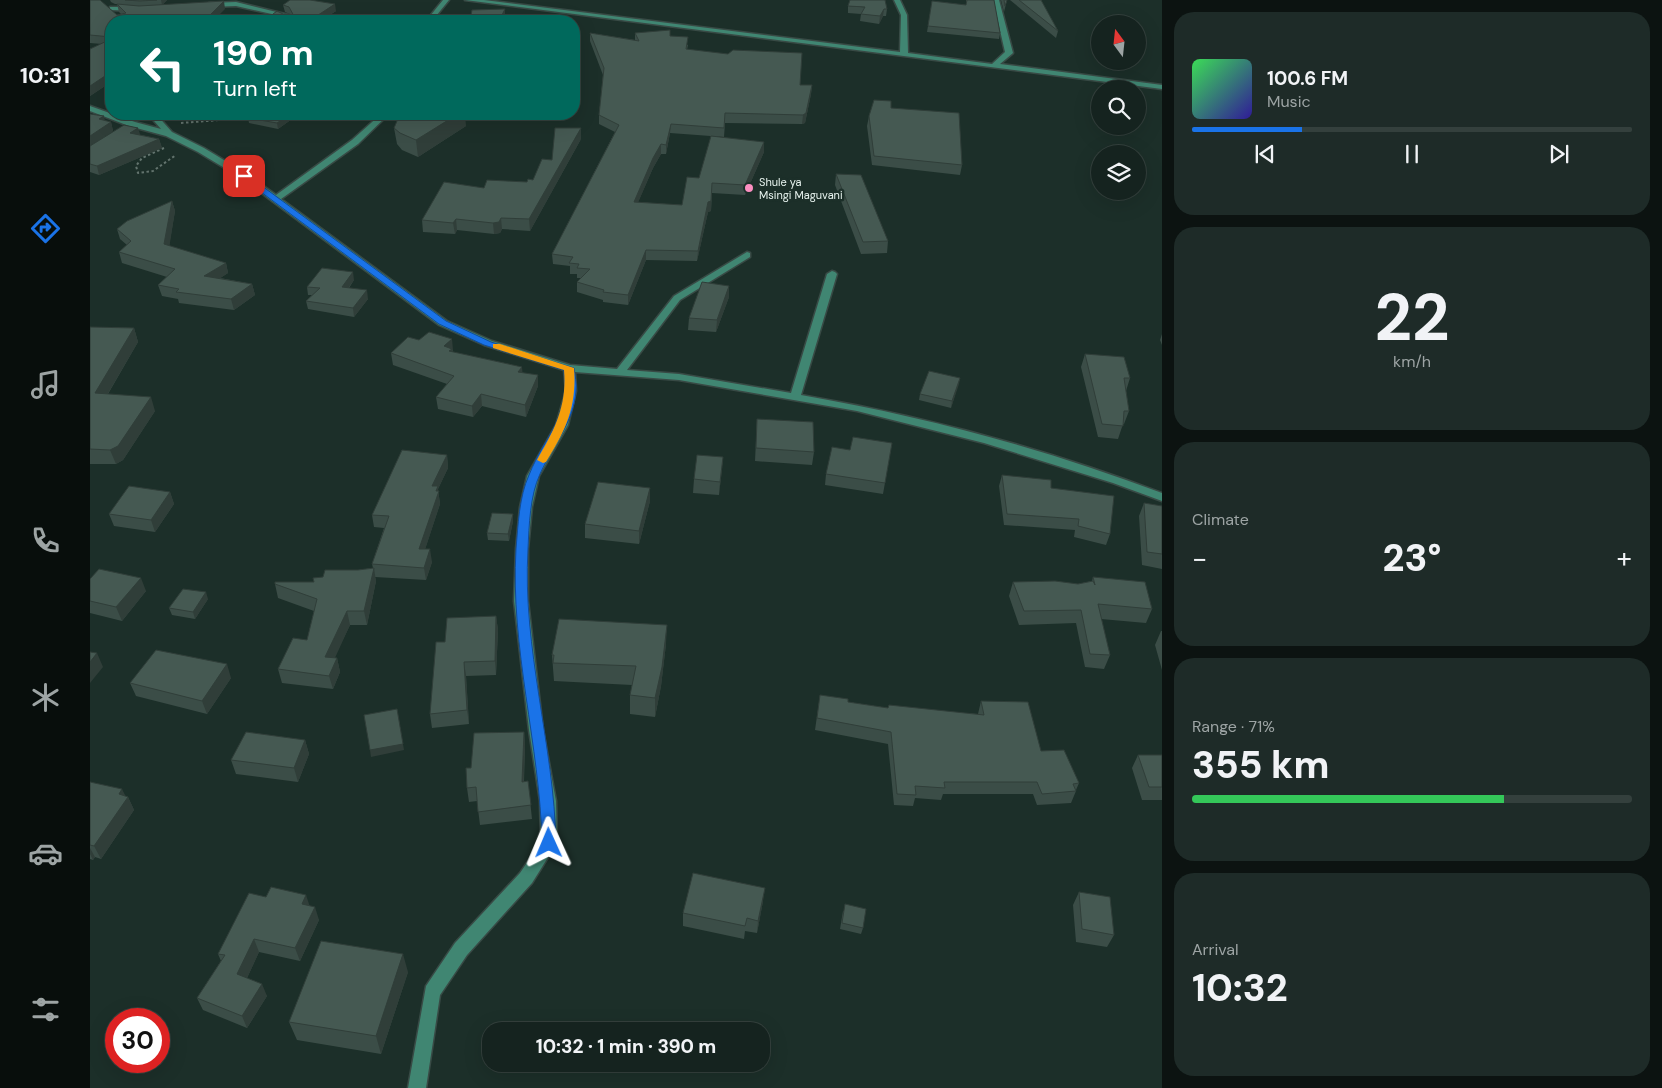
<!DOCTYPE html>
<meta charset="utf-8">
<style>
body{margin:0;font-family:"DM Sans",sans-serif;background:#1e2b28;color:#f1f3f6;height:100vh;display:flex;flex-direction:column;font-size:19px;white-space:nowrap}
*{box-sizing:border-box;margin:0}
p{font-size:16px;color:#9da4a4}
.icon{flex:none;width:28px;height:28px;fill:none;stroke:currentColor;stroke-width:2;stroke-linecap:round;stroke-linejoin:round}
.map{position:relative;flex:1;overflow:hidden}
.panel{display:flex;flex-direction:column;gap:12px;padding:12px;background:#0c1311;width:500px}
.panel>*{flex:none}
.hud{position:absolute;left:15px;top:15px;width:475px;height:105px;border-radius:20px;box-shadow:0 5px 20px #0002,0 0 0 1px #34403d;background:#00695c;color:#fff;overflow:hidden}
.needle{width:32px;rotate:345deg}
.fabs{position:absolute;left:1001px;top:15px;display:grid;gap:10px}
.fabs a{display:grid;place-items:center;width:55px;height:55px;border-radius:50%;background:#15231f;box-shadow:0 5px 20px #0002,0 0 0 1px #34403d;font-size:25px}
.speed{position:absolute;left:15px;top:1008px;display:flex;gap:10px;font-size:25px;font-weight:700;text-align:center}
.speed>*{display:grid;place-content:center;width:65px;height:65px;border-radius:50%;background:#15231f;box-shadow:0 5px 20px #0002,0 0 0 1px #34403d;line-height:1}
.speed .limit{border:8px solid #d22;background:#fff;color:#111}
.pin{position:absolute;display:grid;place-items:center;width:42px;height:42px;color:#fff;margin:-21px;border-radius:10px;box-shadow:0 2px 8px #0006}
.me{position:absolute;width:55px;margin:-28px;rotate:359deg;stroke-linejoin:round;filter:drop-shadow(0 0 4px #0008)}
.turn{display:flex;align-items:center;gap:18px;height:105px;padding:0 25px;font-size:22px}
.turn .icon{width:65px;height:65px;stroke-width:2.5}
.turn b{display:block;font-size:35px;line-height:42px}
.big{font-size:38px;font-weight:800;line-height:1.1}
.panel .widget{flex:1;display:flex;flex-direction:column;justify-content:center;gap:8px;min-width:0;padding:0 18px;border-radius:20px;background:#1e2b28}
.panel .dial{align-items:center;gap:0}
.dial b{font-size:65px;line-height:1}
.song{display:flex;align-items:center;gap:15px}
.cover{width:60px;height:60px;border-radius:8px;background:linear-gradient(135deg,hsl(130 70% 55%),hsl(250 70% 35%))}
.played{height:5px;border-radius:2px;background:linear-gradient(90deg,#1a73e8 25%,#34403d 25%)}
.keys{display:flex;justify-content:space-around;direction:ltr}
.heat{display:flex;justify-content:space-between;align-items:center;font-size:28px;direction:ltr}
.charge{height:8px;border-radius:4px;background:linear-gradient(90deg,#34c759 71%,#34403d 0)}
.trip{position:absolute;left:392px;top:1022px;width:288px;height:50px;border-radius:20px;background:#15231f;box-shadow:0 5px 20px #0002,0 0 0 1px #34403d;font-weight:800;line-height:50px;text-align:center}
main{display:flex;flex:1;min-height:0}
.menu{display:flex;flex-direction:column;width:90px;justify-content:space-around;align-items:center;background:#080e0c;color:#9da4a4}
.menu .icon{width:35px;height:35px}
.menu .on{color:#1a73e8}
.menu b{font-size:22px;color:#f1f3f6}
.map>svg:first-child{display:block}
</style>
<main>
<nav class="menu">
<b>10:31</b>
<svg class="icon on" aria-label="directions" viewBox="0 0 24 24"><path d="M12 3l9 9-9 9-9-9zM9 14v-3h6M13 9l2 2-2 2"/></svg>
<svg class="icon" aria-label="music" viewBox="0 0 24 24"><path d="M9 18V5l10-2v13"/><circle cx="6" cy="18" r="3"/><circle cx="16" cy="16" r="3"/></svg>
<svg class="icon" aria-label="phone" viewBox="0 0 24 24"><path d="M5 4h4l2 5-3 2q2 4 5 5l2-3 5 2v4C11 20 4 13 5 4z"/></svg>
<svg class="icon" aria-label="climate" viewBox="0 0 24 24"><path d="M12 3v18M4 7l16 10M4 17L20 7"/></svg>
<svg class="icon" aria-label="car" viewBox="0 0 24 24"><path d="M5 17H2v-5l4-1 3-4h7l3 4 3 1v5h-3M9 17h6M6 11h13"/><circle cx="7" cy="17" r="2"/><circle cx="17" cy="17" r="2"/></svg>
<svg class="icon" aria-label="filters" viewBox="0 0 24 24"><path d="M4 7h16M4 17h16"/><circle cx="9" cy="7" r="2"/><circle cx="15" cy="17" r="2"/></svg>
</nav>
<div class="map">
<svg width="1072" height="1088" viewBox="0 0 1072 1088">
<rect width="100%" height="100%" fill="#1c2f29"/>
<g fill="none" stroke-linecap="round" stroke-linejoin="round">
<g stroke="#384a45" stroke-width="3">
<path id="minor" d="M353 0H359L342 21H336Z
M375 0H394L810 52 811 15 804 0H810L817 15 818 53 902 64 915 52 903 0H909L923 53 910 64 1072 85V89Z
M146 2 199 15 204 21H198L195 17 146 6 119 7 116 5 119 3Z
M20 7H44L47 9 44 11 22 10 20 9Z
M0 106 45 122 71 129 58 114H66L82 132 114 148 157 174 186 195 262 140 291 114H299L268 144 191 199 357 321 402 341 480 365 527 369 584 296 657 252 660 253V257L590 300 537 370 589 374 701 393 737 274 742 271 745 272 747 274 711 395C833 416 956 449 1072 493V501L1023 483 894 443 767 411 589 380 485 372 486 391 478 425 449 476 442 507 438 549V601L453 730 466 801 467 843 442 883 377 955 350 995 336 1088H318L336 986 365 943 430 873 451 842 450 801 439 730 424 601 426 549 430 507 437 476 466 425 476 391 474 370 394 345 349 325 151 178 108 152 76 136 39 126 0 111Z"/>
</g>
<path stroke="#63746e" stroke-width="2" stroke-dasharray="2.5 2.5" stroke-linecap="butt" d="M91 123 156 118
M74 148 52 158 46 166 48 173 63 171 86 155"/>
<use href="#minor" fill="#408672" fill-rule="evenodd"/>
</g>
<path fill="#3b4d47" d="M0 0 27 15 31 14 29 12 27 4 49 6 25 4 21 2 20 0H77L72 5 135 9 21 21V82L0 96V49L12 44 0 43Z
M876 0H904L910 33 909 39 837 32 842 1 876 5Z
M911 0H917L914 12Z
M920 0H951L968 31 966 38Z
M193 5 246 11 232 20H235V21H174L202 16 200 14 195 12Z
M758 6 797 9 796 16H793L789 24 770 21 771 14 758 13Z
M500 33 545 40V33L580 36 598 45 597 50 710 85H722L721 94 715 123 712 124 635 123 634 137 580 133 576 154H571L563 168 548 202 592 205 609 178 674 142V152L655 195 622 193 621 211 618 212 607 261 556 260 538 305 513 302V300L487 292V282L491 278H487V274H480V266L463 264 462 254 525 132 509 124V115L513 75 500 41Z
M801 108 872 165 870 175 782 165 777 126 779 116Z
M0 114 15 121 21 122 23 131 10 140 51 135 69 139 72 148 9 175 0 172Z
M164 114H209L188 129 159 123 158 118Z
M376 126 328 157 312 150 307 144 304 128Z
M491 139 440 231 412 229 410 233 404 234 367 230 365 234 333 232 332 220 394 188 437 182 443 180 462 160Z
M746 174 798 241 797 253 771 254 745 185Z
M82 201 85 211 79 246 136 263 138 273 130 278 162 284 165 295 144 310 89 303 88 299 72 296 68 285 77 277 32 263 29 252 37 245 30 239 27 229Z
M264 280 259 288 278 299 264 317 218 309 216 301 222 295H218L217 287Z
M639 297 626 332 598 330 599 318Z
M0 327 44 328 48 342 18 394 65 411 33 460 26 464H0Z
M1072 334V345L1070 340Z
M363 350 362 352 432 367V373L448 375V386L436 417 392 406 383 417 348 409 346 397 357 384 303 365 301 353Z
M995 354 1040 378 1036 391 1039 411 1034 424H1033L1028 439 1008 437 991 367Z
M870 378 861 408 829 400 830 394Z
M667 419 724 452 722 465 665 461Z
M802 443 793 494 735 485 736 474 760 450Z
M357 455 358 468 348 489 350 504 335 549 342 562 336 580 285 577 286 581 277 625H260L244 658H247L250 672 243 689 192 683 188 669 217 640 224 611 188 598 185 584 224 582 268 570 283 568 282 564 294 528 284 527 282 515Z
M633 457 629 495 603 493 604 479Z
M912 475 961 488 1020 534 1016 545 984 537 985 530 914 525 909 486Z
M80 492 84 504 65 532 24 526 19 514Z
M560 501 549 544 495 538V524Z
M1054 503 1072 506V569L1052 565 1049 516Z
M423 514V521L419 541 398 540 397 533Z
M1003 577 1062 609 1056 623 1011 619 1020 655 1014 669 995 667 986 623 929 625 919 596 923 582 988 584 1002 581Z
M0 579 56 591 32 621 0 613Z
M118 599 105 619 82 615 79 608Z
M406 616 408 630 406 675 376 676 379 724 342 728 340 714 355 642Z
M1071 631H1072V670L1065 645Z
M576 644 571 686 565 717 540 714V695L542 685 464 681 462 655Z
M141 678 117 714 46 696 40 683Z
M730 695 758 702 798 708 888 714 891 701 989 783 986 790V791L981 803 947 805 943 794H853L851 800 825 798 823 806 804 805 798 744 725 730Z
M434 732 435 746 434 781H438L442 819 390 825 387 801 379 802 377 788 381 768Z
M215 740 219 754 208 782 146 774 141 760Z
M1048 755H1072V800H1052L1042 768Z
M0 782 38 797 44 810 11 859 5 857 3 860 0 859Z
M989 892 1024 935 1017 947 986 942 983 905Z
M673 901 667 933 655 931 654 939 593 926V913Z
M220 906 229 920 210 961 169 952 157 978 177 996 157 1028 113 1010 107 998 131 961 128 954Z
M753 911 773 928 771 934 750 929Z
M318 972 291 1054 207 1040 199 1022Z"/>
<path fill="#303e39" d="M71 0H77L72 5Z
M134 1 135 9 123 21H114Z
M245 4 246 11 230 21 222 19Z
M415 9V18L413 21H409Z
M794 9 793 16 789 24 790 16Z
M21 72V82L0 96V86Z
M722 85 721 94 715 123 712 124 713 115Z
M200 114H209L188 129 187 123Z
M368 114H375L376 126 328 157 326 140Z
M14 116 16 125 9 119Z
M21 122 23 131 0 147V136Z
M581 124 580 133 576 154V145Z
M48 128 51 137 40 133Z
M491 128V139L440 231 439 219Z
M69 139 72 148 9 175 7 166Z
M674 142V152L655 195V185Z
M571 144V154L563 168 544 212V202L563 158Z
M622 183 621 211 618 212 607 261 608 251Z
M82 201 85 211 78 255 74 244Z
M411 218 412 229 410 233 404 234 403 223Z
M366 219 367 230 365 234 363 223Z
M556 250V260L538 305V295Z
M136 263 138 273 117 287 114 276Z
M263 272 264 280 253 295 252 287Z
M162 284 165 295 144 310 141 299Z
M639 286V297L626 332 627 320Z
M277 290 278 299 264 317 263 308Z
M44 328 48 342 10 407 5 393Z
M362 339 363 350 362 351 363 360 354 346Z
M432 367 433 378 428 372Z
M448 375V386L436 417 435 405Z
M870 378 869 384 861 408 862 401Z
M391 394 392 406 383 417 382 406Z
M61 397 65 411 33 460 26 464 20 450Z
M357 455 358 468 348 489 350 504 331 562 329 549 342 486Z
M633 457 632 470 629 495 630 482Z
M560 488V501L549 544V531Z
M80 492 84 504 65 532 61 520Z
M423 514V521L419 541 418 534Z
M340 549 342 562 336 580 334 568Z
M284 568 286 581 277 625 274 611Z
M51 578 56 591 32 621 26 607Z
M116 592 118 599 105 619 103 612Z
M257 611 260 625 239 671 235 657Z
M406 616 408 630 406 675 405 661Z
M577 625 576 644 571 686 565 717V698Z
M7 653 13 667 0 683V662Z
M247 658 250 672 243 689 239 676Z
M374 662 376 676 379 724 377 710Z
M137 664 141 678 117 714 112 701Z
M307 709 314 750 281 757 280 750Z
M434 732 435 746 433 795 432 782Z
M215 740 219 754 208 782 204 768Z
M32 789 37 799 38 797 44 810 11 859 4 846 29 794Z
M0 848 5 857 3 860 0 854Z
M675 888 673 901 667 933 668 921Z
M216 895 220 907 212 904Z
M225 907 229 920 210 961 205 948Z
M164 939 169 952 153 987 147 974Z
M313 954 318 972 291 1054 286 1036Z
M172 984 177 996 157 1028 152 1016Z"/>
<path fill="#455952" stroke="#303e39" d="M0 0H10L27 15 36 13 27 4 49 6 134 1 114 21H21V37L0 35Z
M35 0H67L50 1Z
M200 0H220L245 4 222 19 235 20 234 21H174L187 11 197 16H204L199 7 193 5Z
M760 0H795L797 9H794L790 16 771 14 775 7 758 6Z
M877 0H904L910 33 838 26 842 1 876 5Z
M914 0H917L915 6Z
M929 0H951L968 31Z
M415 9 409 21H380L382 10Z
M580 30V36L598 37 596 49 638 54 643 50 712 53 710 85H722L716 113 713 115 635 113 634 128 581 124 576 145 571 144 563 158 544 202 592 205 597 177 609 178 621 136 674 142 655 185 622 183 621 201 618 202 608 251 556 250 538 295 513 292 514 290 487 282 500 269 487 268 489 264 479 263 483 257 462 254 529 125 509 115 514 68 500 33 549 41 545 33Z
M21 39V72L0 86V49Z
M784 100 801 101V108L869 113 872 165 784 156 779 116Z
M0 114 14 116 9 119 21 122 0 136Z
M164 114H200L187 123 158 118Z
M310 114H368L326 140 310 133 304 128Z
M34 125 48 128 40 133 69 139 7 166 0 164V146Z
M465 128H491L439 219 411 218 409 222 403 223 366 219 363 223 332 220 354 182 394 188 397 180 437 182 438 179 443 180 452 159 462 160Z
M746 174 771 175 798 241 773 242Z
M82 201 74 244 136 263 114 276 162 284 141 299 86 292 89 289 68 285 85 269 29 252 41 241 27 229 37 221Z
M232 268 263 272 252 287 277 290 263 308 216 301 230 288 217 287Z
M612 282 639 286 627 320 599 318Z
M0 327 44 328 5 393 61 397 28 446 20 450 0 449Z
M339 332 362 339 354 346 362 349 359 351 432 367 428 372 448 375 435 405 391 394 382 406 346 397 364 376 301 353 318 337 329 340Z
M995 354 1034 357 1040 378H1034L1039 411H1034L1033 426 1012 424Z
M839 371 870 378 862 401 830 394Z
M667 419 723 422 724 452 666 448Z
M763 437 802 443 795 483 736 474 742 447 760 450Z
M312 450 357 455 342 486H348L346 491H349L329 549H340L334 568 282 564 299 516 282 515Z
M607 455 633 457 630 482 604 479Z
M912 475 961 480V488L1024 496 1020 534 988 526 989 519 917 514Z
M508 482 560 488 549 531 495 524Z
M39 486 80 492 61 520 19 514Z
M1054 503 1072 506V554L1057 552Z
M402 513 423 514 418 534 397 533Z
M284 568 274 611H257L235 657 247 658 239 676 188 669 203 638 217 640 227 599 185 584V582H224L223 578 233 577 235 570H268Z
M9 569 51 578 26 607 0 601V579Z
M1003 577 1055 582 1062 609 1008 604 1020 655 1000 654 991 610 934 611 923 582 965 581 988 584 1003 581 1005 585Z
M93 589 116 592 103 612 79 608Z
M406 616 405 661 374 662 377 710 340 714 346 642H355L357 618Z
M469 619 577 625 572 667 565 698 540 695 546 666 463 663 464 655H462Z
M66 650 137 664 112 701 40 683Z
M0 652 7 653 0 662Z
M730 695 758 699V702L798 708 799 705 894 715 891 701 938 702 951 751 974 750 989 783 983 784 986 791 952 794 947 782H854L855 788 825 786 826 795 807 794 801 732 727 718Z
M307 709 313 744 280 750 274 715Z
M156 732 215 740 204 768 141 760Z
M434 732 432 782 438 781 441 805 388 812 386 787 377 788 376 768H381L384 733Z
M1048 755H1072V787H1059Z
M0 782 32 789 29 794 38 797 4 846 0 845Z
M603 873 675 888 668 921 657 918 655 926 593 913Z
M181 887 216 895 212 904 225 907 205 948 164 939 147 974 172 984 152 1016 107 998 135 955 128 954 159 893 176 897Z
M989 892 1020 897 1024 935 992 929Z
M755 904 776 909 773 928 752 923Z
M231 941 313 954 286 1036 199 1022Z"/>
<path fill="#1a73e8" stroke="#114b97" d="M152 175H157L356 321 401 342 484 368C485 375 487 384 486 391 484 422 462 447 450 474 440 495 439 526 438 549 432 648 464 745 466 843L464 847 459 849 454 847 452 843C450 745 420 648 426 549 428 526 429 497 439 475 456 433 479 421 474 370L394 345 349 324 152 178Z"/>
<path fill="#f59e0b" d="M403 344H410L484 368C487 406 476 430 456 462L453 463 447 460C465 429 477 406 474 370L403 348Z"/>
<circle fill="#fc8fc1" stroke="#1c2f29" stroke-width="2" cx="659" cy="188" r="5"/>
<g text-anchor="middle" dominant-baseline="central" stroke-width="5" stroke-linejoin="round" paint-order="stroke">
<g font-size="11" fill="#e7f3ee" stroke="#1c2f29" text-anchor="start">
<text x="669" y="182">Shule ya<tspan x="669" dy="13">Msingi Maguvani</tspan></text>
</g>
</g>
</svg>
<div class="fabs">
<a><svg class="needle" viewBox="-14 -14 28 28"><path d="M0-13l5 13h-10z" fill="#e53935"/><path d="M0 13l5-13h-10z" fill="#9da4a4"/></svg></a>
<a><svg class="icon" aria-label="search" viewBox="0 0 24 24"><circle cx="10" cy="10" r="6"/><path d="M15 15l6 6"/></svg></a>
<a><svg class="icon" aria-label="layers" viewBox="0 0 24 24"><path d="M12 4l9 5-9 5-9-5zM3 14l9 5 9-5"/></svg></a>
</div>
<div class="speed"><div class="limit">30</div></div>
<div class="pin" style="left:154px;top:176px;background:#d93025"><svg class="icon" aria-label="arrive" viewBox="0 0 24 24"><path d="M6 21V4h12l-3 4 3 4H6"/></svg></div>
<svg class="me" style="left:459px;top:843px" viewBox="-20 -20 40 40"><path d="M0-17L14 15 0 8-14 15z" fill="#1a73e8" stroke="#fff" stroke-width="4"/></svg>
<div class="trip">10:32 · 1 min · 390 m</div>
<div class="hud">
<div class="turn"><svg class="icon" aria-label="left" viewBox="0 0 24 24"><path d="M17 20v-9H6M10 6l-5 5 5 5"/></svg><div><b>190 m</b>Turn left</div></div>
</div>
</div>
<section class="panel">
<div class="widget">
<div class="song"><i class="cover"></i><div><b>100.6 FM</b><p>Music</p></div></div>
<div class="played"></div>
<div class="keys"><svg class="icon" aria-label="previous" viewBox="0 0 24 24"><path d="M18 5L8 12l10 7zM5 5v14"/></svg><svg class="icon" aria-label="pause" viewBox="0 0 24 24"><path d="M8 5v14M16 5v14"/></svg><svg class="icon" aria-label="next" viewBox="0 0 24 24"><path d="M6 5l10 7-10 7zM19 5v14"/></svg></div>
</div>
<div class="widget dial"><b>22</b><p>km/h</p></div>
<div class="widget"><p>Climate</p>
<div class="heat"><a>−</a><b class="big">23°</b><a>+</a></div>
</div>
<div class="widget"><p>Range · 71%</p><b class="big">355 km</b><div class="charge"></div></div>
<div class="widget"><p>Arrival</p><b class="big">10:32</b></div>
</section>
</main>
